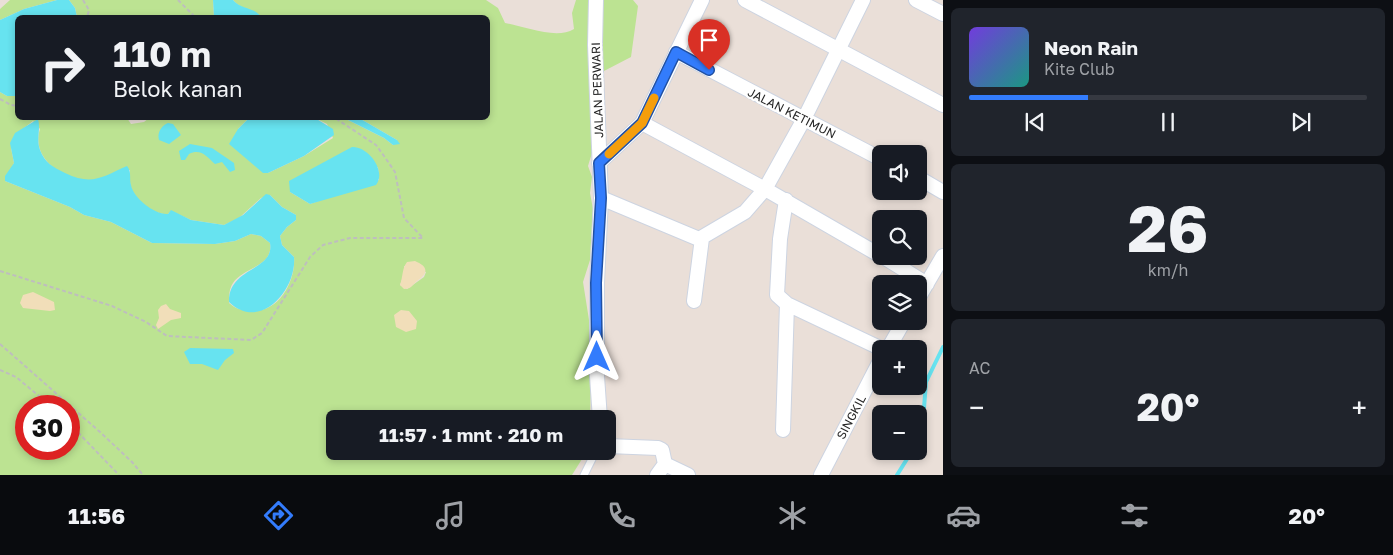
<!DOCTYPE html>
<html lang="id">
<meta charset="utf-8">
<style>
body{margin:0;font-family:"Golos Text",sans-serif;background:#20242c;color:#f1f3f6;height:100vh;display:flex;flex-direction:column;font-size:19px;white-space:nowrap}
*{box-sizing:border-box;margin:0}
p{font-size:16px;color:#9ea1a6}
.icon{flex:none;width:28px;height:28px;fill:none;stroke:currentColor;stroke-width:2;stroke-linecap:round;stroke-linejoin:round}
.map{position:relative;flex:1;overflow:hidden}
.drawer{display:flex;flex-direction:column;gap:8px;padding:8px;background:#0d0f14;width:450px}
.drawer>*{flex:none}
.hud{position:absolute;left:15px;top:15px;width:475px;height:105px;border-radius:8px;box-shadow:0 2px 8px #0003;background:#171b24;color:#f1f3f6;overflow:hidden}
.buttons{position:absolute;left:872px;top:145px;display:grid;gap:10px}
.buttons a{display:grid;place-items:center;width:55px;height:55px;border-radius:8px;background:#171b24;box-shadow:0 2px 8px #0003;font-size:25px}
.speed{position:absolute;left:15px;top:395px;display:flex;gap:10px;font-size:25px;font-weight:700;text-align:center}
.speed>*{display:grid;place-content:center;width:65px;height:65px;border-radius:50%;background:#171b24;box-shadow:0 2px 8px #0003;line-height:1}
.speed .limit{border:8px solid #d22;background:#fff;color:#111}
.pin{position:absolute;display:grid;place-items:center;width:42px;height:42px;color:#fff;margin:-51px -21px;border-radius:50% 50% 50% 0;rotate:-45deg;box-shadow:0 0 5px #0007}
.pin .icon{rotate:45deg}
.me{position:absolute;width:55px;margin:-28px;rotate:0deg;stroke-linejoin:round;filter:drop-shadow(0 0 4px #0008)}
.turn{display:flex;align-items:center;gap:18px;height:105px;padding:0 15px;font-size:22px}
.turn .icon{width:65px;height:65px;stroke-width:2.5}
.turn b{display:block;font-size:35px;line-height:42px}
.big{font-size:38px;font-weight:700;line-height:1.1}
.drawer .tile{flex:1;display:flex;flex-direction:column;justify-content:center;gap:8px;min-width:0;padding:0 18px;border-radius:8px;background:#20242c}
.drawer .dial{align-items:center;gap:0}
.dial b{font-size:65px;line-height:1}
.song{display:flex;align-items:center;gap:15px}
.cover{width:60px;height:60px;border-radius:8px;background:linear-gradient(135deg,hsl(260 70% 55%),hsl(170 70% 35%))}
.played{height:5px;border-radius:2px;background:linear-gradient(90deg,#337cfc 30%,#363941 30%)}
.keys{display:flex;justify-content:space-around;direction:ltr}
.heat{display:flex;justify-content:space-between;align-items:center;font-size:28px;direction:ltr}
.trip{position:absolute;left:326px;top:410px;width:290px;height:50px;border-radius:8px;background:#171b24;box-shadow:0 2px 8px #0003;font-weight:700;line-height:50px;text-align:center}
.menu{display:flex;height:80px;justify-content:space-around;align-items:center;background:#090b0e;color:#9ea1a6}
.menu .icon{width:35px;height:35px}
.menu .active{color:#337cfc}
.menu b{font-size:22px;color:#f1f3f6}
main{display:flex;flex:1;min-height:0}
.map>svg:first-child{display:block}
</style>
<main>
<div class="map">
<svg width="943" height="475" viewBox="0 0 943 475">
<rect width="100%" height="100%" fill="#eadfd8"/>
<path fill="#bce392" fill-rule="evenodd" d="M10 0H57L24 9 0 20V9Z
M69 0H213L214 17H77L75 8Z
M233 0H486L498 8 505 23C524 26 556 40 574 29L572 13 576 0H633L638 6 631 57 604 71 590 105 595 121V143L588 166 592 177 590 193 593 209 590 260 583 282 592 339 588 361 591 377 590 419H335V451H587L572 475H0V92L7 96H17L18 118H127L131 124 144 122 149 118H249L238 129 268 173 304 156 333 138 327 124 315 118H344L384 138 393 145 397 140 359 118H488V18L261 17C253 8 241 10 233 0ZM33 121 40 129C30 160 66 182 93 180 107 179 116 170 130 170 130 176 129 184 132 190 138 202 154 215 168 214L171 211 191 220 224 225 239 218 261 198 270 195 282 207 296 215V220L287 227 280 236 282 245 294 257C296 282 278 314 250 311 241 310 236 309 229 303 229 296 229 289 233 283 243 267 274 267 270 243L261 236 251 234 235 241 215 244 152 243 111 222 84 215 70 207 5 181 14 163 11 148 24 128ZM378 167 379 180 310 204 290 192ZM404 266 426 272 424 277 407 289 400 285 404 274ZM26 406H69V449H26Z"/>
<path fill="#f1deb9" d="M415 261C429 267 428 273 417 281 412 285 412 289 404 289L400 285C403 277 402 268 407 262Z
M33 292 54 302 55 310 50 311 23 308 20 303 23 295Z
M166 304 170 309 181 313V318L171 320 158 329 156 325 159 318 158 310 161 306Z
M401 310 409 311 417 321 416 329 406 332 396 327 394 315Z"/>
<path fill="#67e3f0" d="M57 0H69L75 8 77 17 18 18 17 96H7L0 92V20L24 9Z
M213 0H233C241 10 255 7 261 17H214Z
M249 118H315L333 129 334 135 304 156 268 173H263L229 144 238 129Z
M344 118H359L397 140 400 144 393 145 384 138Z
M38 119C41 129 36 139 40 150 45 163 53 167 65 173 92 186 102 177 127 166 132 172 129 178 131 185 133 198 155 215 168 214L171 210 191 220 224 225 243 215 266 194 270 195 282 207 296 215V220L287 227 280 236 282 245 294 257C297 290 260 332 229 302 228 267 275 271 270 243L261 236 251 234 235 241 215 244 152 243 111 222 84 215 70 207 5 181V176L14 163 10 143 15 133Z
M168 123 173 124 181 135 169 144 159 140C157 133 161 126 168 123Z
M190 144 212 148 234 163 235 170 230 172 222 162 215 164C207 157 201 148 189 154L185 160H181L179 151Z
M352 147C368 146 387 171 376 185L310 204 290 192 289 181Z
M190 348 233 349 234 353 225 360 218 370 202 364H190L184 352Z"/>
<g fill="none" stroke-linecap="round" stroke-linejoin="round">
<path stroke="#67e3f0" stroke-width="4" d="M919 440 922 434 926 382 943 347
M897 475 912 451"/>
<g stroke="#cdd4e1" stroke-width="9">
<path id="lane" d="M584 475 596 451"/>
</g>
<g stroke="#cdd4e1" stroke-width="16">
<path id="street" d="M596 0 595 45 601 198 597 283V376L600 419
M745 0 943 105
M916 0 943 14
M676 52 881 159
M642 123 765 189 881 256
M599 163 642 123 702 0
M919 178 943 192
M601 198 699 239 745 212 765 189 804 119 863 0
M786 200 780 239 777 295 787 304 882 349
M882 256 927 284
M919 297 943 256
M694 301 702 238
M888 349 904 321
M783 430 787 304
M608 446 658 448 662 450 665 464 688 475
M657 475 665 464
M821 475 881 359"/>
</g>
<path stroke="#bebebe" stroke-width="2" stroke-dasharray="4 2.5" stroke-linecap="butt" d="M83 0 89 10 87 18
M178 0 196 18
M0 99 11 105 18 106
M0 271 112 306 146 322 167 336 251 340 262 333 310 257 323 245 350 238H423L404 218 395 172 384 156 376 145 335 118
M0 344 100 432 132 462 143 475
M0 370 16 377 51 406
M69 423 119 475"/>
<use href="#lane" stroke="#fff" stroke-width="7"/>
<use href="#street" stroke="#fff" stroke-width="14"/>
</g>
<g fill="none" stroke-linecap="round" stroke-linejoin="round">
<g stroke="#2151a4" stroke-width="12">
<path id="route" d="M597 357 596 283 601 198 599 163 642 123 676 52 709 70"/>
</g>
<use href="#route" stroke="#337cfc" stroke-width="9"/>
<path stroke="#f59e0b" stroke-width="9" d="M609 154 642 123 654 98"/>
</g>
<g text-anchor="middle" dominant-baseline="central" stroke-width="4.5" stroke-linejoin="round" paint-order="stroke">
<g font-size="12" fill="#272727" stroke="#fff">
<text transform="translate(597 90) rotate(-92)">JALAN PERWARI</text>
<text transform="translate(792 113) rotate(27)">JALAN KETIMUN</text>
<text transform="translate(851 417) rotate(-62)">SINGKIL</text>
</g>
</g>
</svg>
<div class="buttons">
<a><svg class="icon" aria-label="sound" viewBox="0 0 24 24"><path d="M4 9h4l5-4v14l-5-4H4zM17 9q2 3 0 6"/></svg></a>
<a><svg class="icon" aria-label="search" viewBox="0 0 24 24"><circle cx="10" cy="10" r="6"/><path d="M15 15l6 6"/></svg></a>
<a><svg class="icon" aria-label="layers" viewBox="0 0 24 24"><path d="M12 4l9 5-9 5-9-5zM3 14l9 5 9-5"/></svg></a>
<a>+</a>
<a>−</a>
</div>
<div class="speed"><div class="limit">30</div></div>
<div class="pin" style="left:709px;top:70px;background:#d93025"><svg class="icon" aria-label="arrive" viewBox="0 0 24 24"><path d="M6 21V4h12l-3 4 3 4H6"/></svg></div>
<svg class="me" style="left:597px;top:357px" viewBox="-20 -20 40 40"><path d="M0-17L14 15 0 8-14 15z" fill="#337cfc" stroke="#fff" stroke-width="4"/></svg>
<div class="trip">11:57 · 1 mnt · 210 m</div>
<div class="hud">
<div class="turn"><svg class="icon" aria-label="right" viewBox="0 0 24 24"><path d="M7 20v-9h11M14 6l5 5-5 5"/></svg><div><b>110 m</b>Belok kanan</div></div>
</div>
</div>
<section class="drawer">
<div class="tile">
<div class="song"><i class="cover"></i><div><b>Neon Rain</b><p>Kite Club</p></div></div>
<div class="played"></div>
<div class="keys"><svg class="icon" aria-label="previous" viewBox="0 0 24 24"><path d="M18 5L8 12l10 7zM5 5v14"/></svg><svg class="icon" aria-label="pause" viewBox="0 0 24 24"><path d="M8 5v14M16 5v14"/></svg><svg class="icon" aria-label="next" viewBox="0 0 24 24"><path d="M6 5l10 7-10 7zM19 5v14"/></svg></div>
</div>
<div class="tile dial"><b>26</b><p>km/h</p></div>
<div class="tile"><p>AC</p>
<div class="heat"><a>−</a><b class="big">20°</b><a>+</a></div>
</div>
</section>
</main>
<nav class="menu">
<b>11:56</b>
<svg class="icon active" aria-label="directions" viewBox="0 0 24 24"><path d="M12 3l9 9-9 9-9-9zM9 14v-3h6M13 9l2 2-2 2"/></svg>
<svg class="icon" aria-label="music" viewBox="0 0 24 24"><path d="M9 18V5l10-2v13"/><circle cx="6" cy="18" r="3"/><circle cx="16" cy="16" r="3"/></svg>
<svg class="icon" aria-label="phone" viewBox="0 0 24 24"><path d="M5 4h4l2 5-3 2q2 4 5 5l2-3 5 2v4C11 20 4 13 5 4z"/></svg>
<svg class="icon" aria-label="climate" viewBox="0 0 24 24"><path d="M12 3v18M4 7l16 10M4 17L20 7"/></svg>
<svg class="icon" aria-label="car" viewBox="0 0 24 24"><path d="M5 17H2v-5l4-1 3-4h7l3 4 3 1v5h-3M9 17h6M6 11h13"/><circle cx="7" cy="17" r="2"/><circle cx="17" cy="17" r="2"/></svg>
<svg class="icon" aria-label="filters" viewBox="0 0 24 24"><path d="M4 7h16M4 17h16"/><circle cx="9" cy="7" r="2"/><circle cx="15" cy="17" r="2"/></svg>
<b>20°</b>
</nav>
